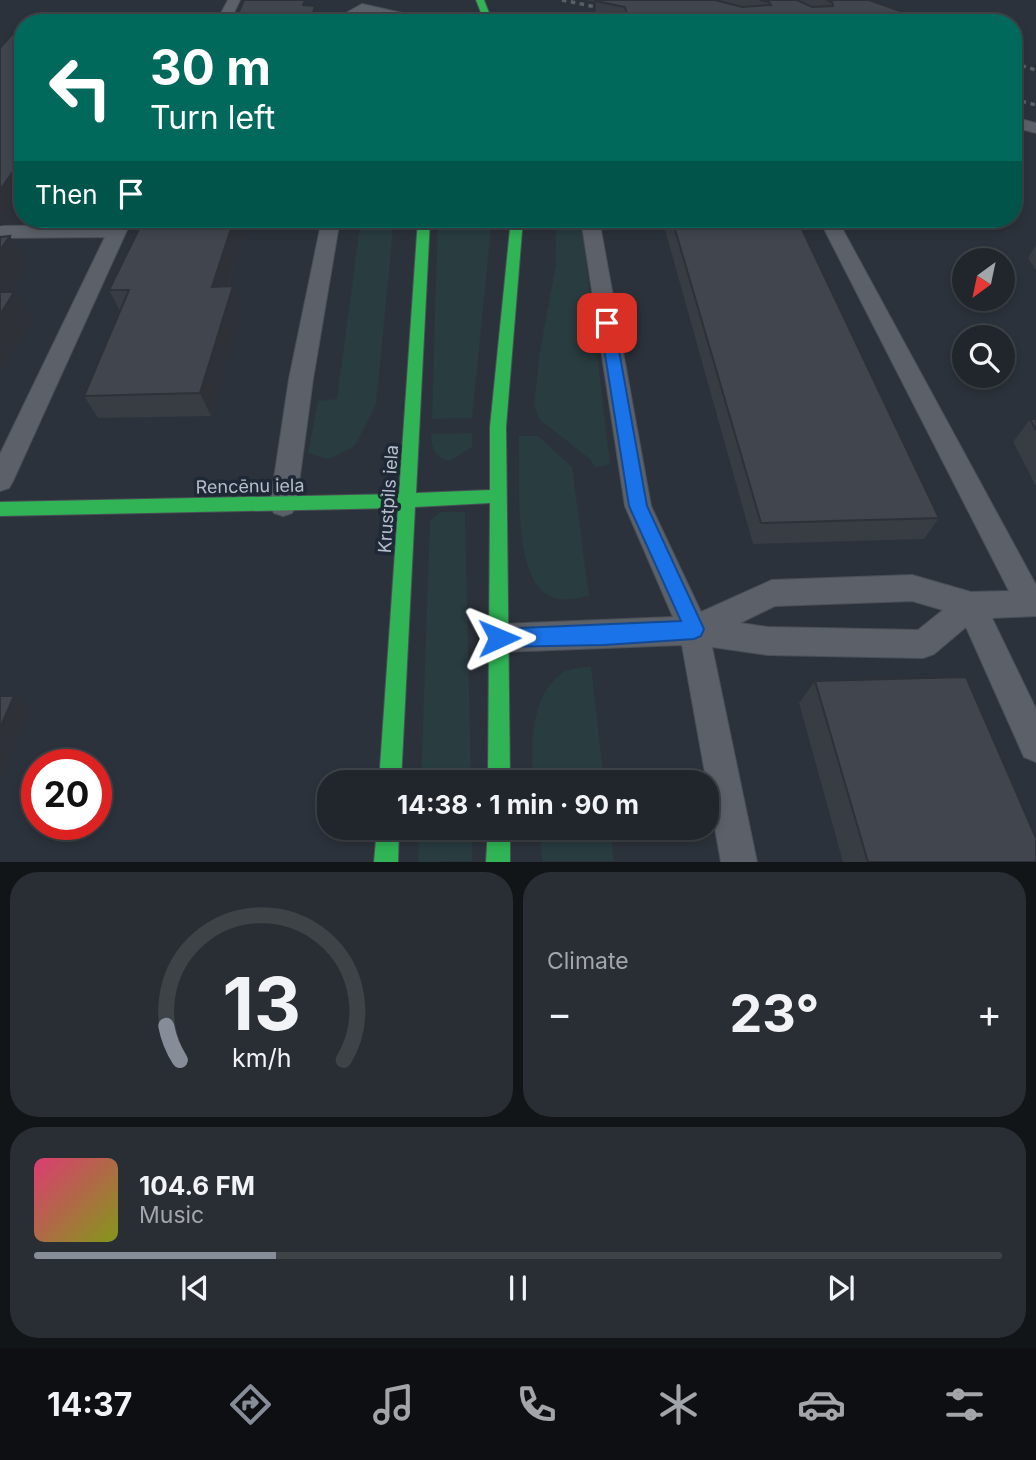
<!DOCTYPE html>
<meta charset="utf-8">
<style>
body{margin:0;font-family:Inter,sans-serif;background:#292e34;color:#f1f3f6;height:100vh;display:flex;flex-direction:column;font-size:26px;white-space:nowrap}
*{box-sizing:border-box;margin:0}
p{font-size:23px;color:#a2a5a9}
.icon{flex:none;width:38px;height:38px;fill:none;stroke:currentColor;stroke-width:2;stroke-linecap:round;stroke-linejoin:round}
.map{position:relative;height:862px;overflow:hidden}
.side{display:flex;flex-direction:column;gap:10px;padding:10px;background:#121518;flex:1}
.side>*{flex:none}
.top-card{position:absolute;left:14px;top:14px;width:1008px;height:214px;border-radius:28px;box-shadow:0 4px 10px #0003,0 0 0 2px #3e4348;background:#00695c;color:#fff;overflow:hidden}
.needle{width:46px;rotate:213deg}
.tools{position:absolute;left:952px;top:248px;display:grid;gap:14px}
.tools a{display:grid;place-items:center;width:63px;height:63px;border-radius:50%;background:#21262c;box-shadow:0 4px 10px #0003,0 0 0 2px #3e4348;font-size:35px}
.speed{position:absolute;left:21px;top:749px;display:flex;gap:14px;font-size:35px;font-weight:700;text-align:center}
.speed>*{display:grid;place-content:center;width:91px;height:91px;border-radius:50%;background:#21262c;box-shadow:0 4px 10px #0003,0 0 0 2px #3e4348;line-height:1}
.speed .limit{border:10px solid #d22;background:#fff;color:#111}
.pin{position:absolute;display:grid;place-items:center;width:60px;height:60px;color:#fff;margin:-30px;border-radius:14px;box-shadow:0 4px 10px #0006}
.me{position:absolute;width:77px;margin:-38px;rotate:89deg;stroke-linejoin:round;filter:drop-shadow(0 0 5px #0008)}
.turn{display:flex;align-items:center;gap:24px;height:147px;padding:0 21px;font-size:32px}
.turn .icon{width:91px;height:91px;stroke-width:2.5}
.turn b{display:block;font-size:49px;line-height:60px}
.then{display:flex;align-items:center;height:66px;padding:0 21px;background:#0003;gap:14px;font-size:26px}
.big{font-size:52px;font-weight:700;line-height:1.1}
.side .tile{flex:1;display:flex;flex-direction:column;justify-content:center;gap:10px;min-width:0;padding:0 24px;border-radius:28px;background:#292e34}
.side .dial{align-items:center;gap:0}
.dial svg{height:182px;overflow:visible;fill:none;stroke:#3e4348;stroke-width:7;stroke-linecap:round;text-anchor:middle}
.dial text{fill:#f1f3f6;stroke:none}
.song{display:flex;align-items:center;gap:21px}
.cover{width:84px;height:84px;border-radius:10px;background:linear-gradient(135deg,hsl(340 70% 55%),hsl(70 70% 35%))}
.played{height:7px;border-radius:4px;background:linear-gradient(90deg,#868d99 25%,#3e4348 25%)}
.keys{display:flex;justify-content:space-around;direction:ltr}
.heat{display:flex;justify-content:space-between;align-items:center;font-size:38px;direction:ltr}
.side .tiles{flex:1;display:grid;gap:10px;grid-template-columns:1fr 1fr}
.tile:last-child{grid-column:span 2}
.trip{position:absolute;left:317px;top:770px;width:402px;height:70px;border-radius:28px;background:#21262c;box-shadow:0 4px 10px #0003,0 0 0 2px #3e4348;font-weight:700;line-height:70px;text-align:center}
.tabs{display:flex;height:112px;justify-content:space-around;align-items:center;background:#0d0f12;color:#a2a5a9}
.tabs .icon{width:49px;height:49px}
.tabs .active{color:#868d99}
.tabs b{font-size:32px;color:#f1f3f6}
.map>svg:first-child{display:block}
</style>
<div class="map">
<svg width="1036" height="862" viewBox="0 0 1036 862">
<rect width="100%" height="100%" fill="#2c323b"/>
<path fill="#293c40" d="M361 219H394L376 405 354 447 328 459 308 453 318 401 337 399Z
M438 219H492L472 418 432 419Z
M556 219H581L610 464 595 467 590 459 540 420 534 406 540 352 556 264Z
M472 433V447L450 461C434 457 432 450 431 434Z
M519 436H538L572 467 589 596C577 598 564 602 552 597 511 583 520 472 519 436Z
M440 512H465L471 782H421L430 521Z
M591 666 604 782H534C530 748 530 693 564 672 571 668 583 668 591 666Z
M419 828H472V861L418 862Z
M540 828H610L614 861H542Z"/>
<g fill="none" stroke-linecap="round" stroke-linejoin="round">
<g stroke="#4a4e57" stroke-width="2">
<path id="lane" d="M228 0H240L229 23H216Z
M362 4 420 17 459 19 465 23H410L364 12 357 15 361 23H348L344 14Z
M1013 117 1036 123V133L1013 127Z
M114 219H132L13 481 9 488 0 491V454L105 237 0 238V226L111 225Z
M322 219H340L313 379 296 505 292 513 283 516 274 513 270 505 289 379Z
M581 219H599L651 506 701 612 772 580 912 575 971 592 1009 591 819 219H837L1036 585V616L992 618 1036 709V762L1024 757 966 627 934 654 923 658 768 655 712 647 757 862H721L682 645 499 652 488 648 484 638 488 628 499 624 673 617 625 506ZM912 601 943 610 918 630 768 627 740 623 775 606Z"/>
</g>
<g stroke="#4a4e57" stroke-width="2">
<path id="fast" d="M476 0H484L493 23H485Z
M418 219H430L416 493 490 490V427L511 219H523L506 427 510 782H488L490 503 415 507 401 782H379L398 508 0 516V502L399 494Z
M377 828H399L398 862H374Z
M488 828H510V862H486Z"/>
</g>
<use href="#lane" fill="#5c6068" fill-rule="evenodd"/>
<use href="#fast" fill="#30b455" fill-rule="evenodd"/>
<path stroke="#5b5f66" stroke-width="3.5" stroke-dasharray="4.5 4.5" stroke-linecap="butt" d="M562 0 615 11
M1013 63 1036 70
M1013 99 1036 105"/>
</g>
<path fill="#383c43" d="M584 0H869L934 23H609L595 20 596 2Z
M144 219H249L228 286H233L242 309 211 416 98 418 84 396 120 311 109 290Z
M662 219H797L939 518 924 539 753 544Z
M1036 244V270L1028 258Z
M1030 419H1036V486L1013 442Z
M815 681 1036 862H843L799 703Z"/>
<path fill="#2e3137" d="M315 6 319 23H310Z
M23 157V206L12 223 0 226V190Z
M234 219H249L220 310 212 287Z
M10 236 27 264 0 304V250Z
M233 286 242 309 211 416 200 393Z
M14 292 32 320 0 375V315Z
M14 696 30 709 0 780V728Z"/>
<path fill="#41464e" stroke="#2e3137" stroke-width="2" d="M244 0H305L303 5 315 6 310 23H234Z
M598 0H715L742 7 771 5 769 2 760 0H797L812 7 833 6 832 2 827 0H869L934 23H630L625 7 596 1Z
M30 14 54 23H23V157L0 190V48Z
M116 22 115 23H69Z
M1013 60 1021 61 1013 105Z
M144 219H234L212 287 233 286 200 393 84 396 129 290H109Z
M672 219H797L939 518 761 523Z
M10 236 0 250V237Z
M0 292H14L0 315Z
M1030 419H1036V430Z
M966 677 1036 838V862H868L815 681Z
M0 696H14L0 728Z"/>
<path fill="#1a73e8" stroke="#114b97" stroke-width="2" d="M607 319 614 323 647 506 704 629 701 636 694 639 604 645 499 647 492 645 489 638 492 632 499 629 681 621 629 506 600 323Z"/>
<g text-anchor="middle" dominant-baseline="central" stroke-width="7" stroke-linejoin="round" paint-order="stroke">
<g font-size="18" fill="#b6becb" stroke="#1f2836">
<text transform="translate(250 486) rotate(-1)">Rencēnu iela</text>
<text transform="translate(388 499) rotate(-86)">Krustpils iela</text>
</g>
</g>
</svg>
<div class="tools">
<a><svg class="needle" viewBox="-14 -14 28 28"><path d="M0-13l5 13h-10z" fill="#e53935"/><path d="M0 13l5-13h-10z" fill="#a2a5a9"/></svg></a>
<a><svg class="icon" aria-label="search" viewBox="0 0 24 24"><circle cx="10" cy="10" r="6"/><path d="M15 15l6 6"/></svg></a>
</div>
<div class="speed"><div class="limit">20</div></div>
<div class="pin" style="left:607px;top:323px;background:#d93025"><svg class="icon" aria-label="arrive" viewBox="0 0 24 24"><path d="M6 21V4h12l-3 4 3 4H6"/></svg></div>
<svg class="me" style="left:499px;top:638px" viewBox="-20 -20 40 40"><path d="M0-17L14 15 0 8-14 15z" fill="#1a73e8" stroke="#fff" stroke-width="4"/></svg>
<div class="trip">14:38 · 1 min · 90 m</div>
<div class="top-card">
<div class="turn"><svg class="icon" aria-label="left" viewBox="0 0 24 24"><path d="M17 20v-9H6M10 6l-5 5 5 5"/></svg><div><b>30 m</b>Turn left</div></div>
<div class="then">Then<svg class="icon" aria-label="arrive" viewBox="0 0 24 24"><path d="M6 21V4h12l-3 4 3 4H6"/></svg></div>
</div>
</div>
<section class="side">
<div class="tiles">
<div class="tile dial"><svg viewBox="0 0 100 80">
<path d="M14 69A42 42 0 1 1 86 69"/>
<path d="M14 69A42 42 0 0 1 8 54" stroke="#868d99"/>
<text x="50" y="56" font-size="32" font-weight="700">13</text>
<text x="50" y="72" font-size="11">km/h</text>
</svg></div>
<div class="tile"><p>Climate</p>
<div class="heat"><a>−</a><b class="big">23°</b><a>+</a></div>
</div>
<div class="tile">
<div class="song"><i class="cover"></i><div><b>104.6 FM</b><p>Music</p></div></div>
<div class="played"></div>
<div class="keys"><svg class="icon" aria-label="previous" viewBox="0 0 24 24"><path d="M18 5L8 12l10 7zM5 5v14"/></svg><svg class="icon" aria-label="pause" viewBox="0 0 24 24"><path d="M8 5v14M16 5v14"/></svg><svg class="icon" aria-label="next" viewBox="0 0 24 24"><path d="M6 5l10 7-10 7zM19 5v14"/></svg></div>
</div>
</div>
</section>
<nav class="tabs">
<b>14:37</b>
<svg class="icon active" aria-label="directions" viewBox="0 0 24 24"><path d="M12 3l9 9-9 9-9-9zM9 14v-3h6M13 9l2 2-2 2"/></svg>
<svg class="icon" aria-label="music" viewBox="0 0 24 24"><path d="M9 18V5l10-2v13"/><circle cx="6" cy="18" r="3"/><circle cx="16" cy="16" r="3"/></svg>
<svg class="icon" aria-label="phone" viewBox="0 0 24 24"><path d="M5 4h4l2 5-3 2q2 4 5 5l2-3 5 2v4C11 20 4 13 5 4z"/></svg>
<svg class="icon" aria-label="climate" viewBox="0 0 24 24"><path d="M12 3v18M4 7l16 10M4 17L20 7"/></svg>
<svg class="icon" aria-label="car" viewBox="0 0 24 24"><path d="M5 17H2v-5l4-1 3-4h7l3 4 3 1v5h-3M9 17h6M6 11h13"/><circle cx="7" cy="17" r="2"/><circle cx="17" cy="17" r="2"/></svg>
<svg class="icon" aria-label="filters" viewBox="0 0 24 24"><path d="M4 7h16M4 17h16"/><circle cx="9" cy="7" r="2"/><circle cx="15" cy="17" r="2"/></svg>
</nav>
